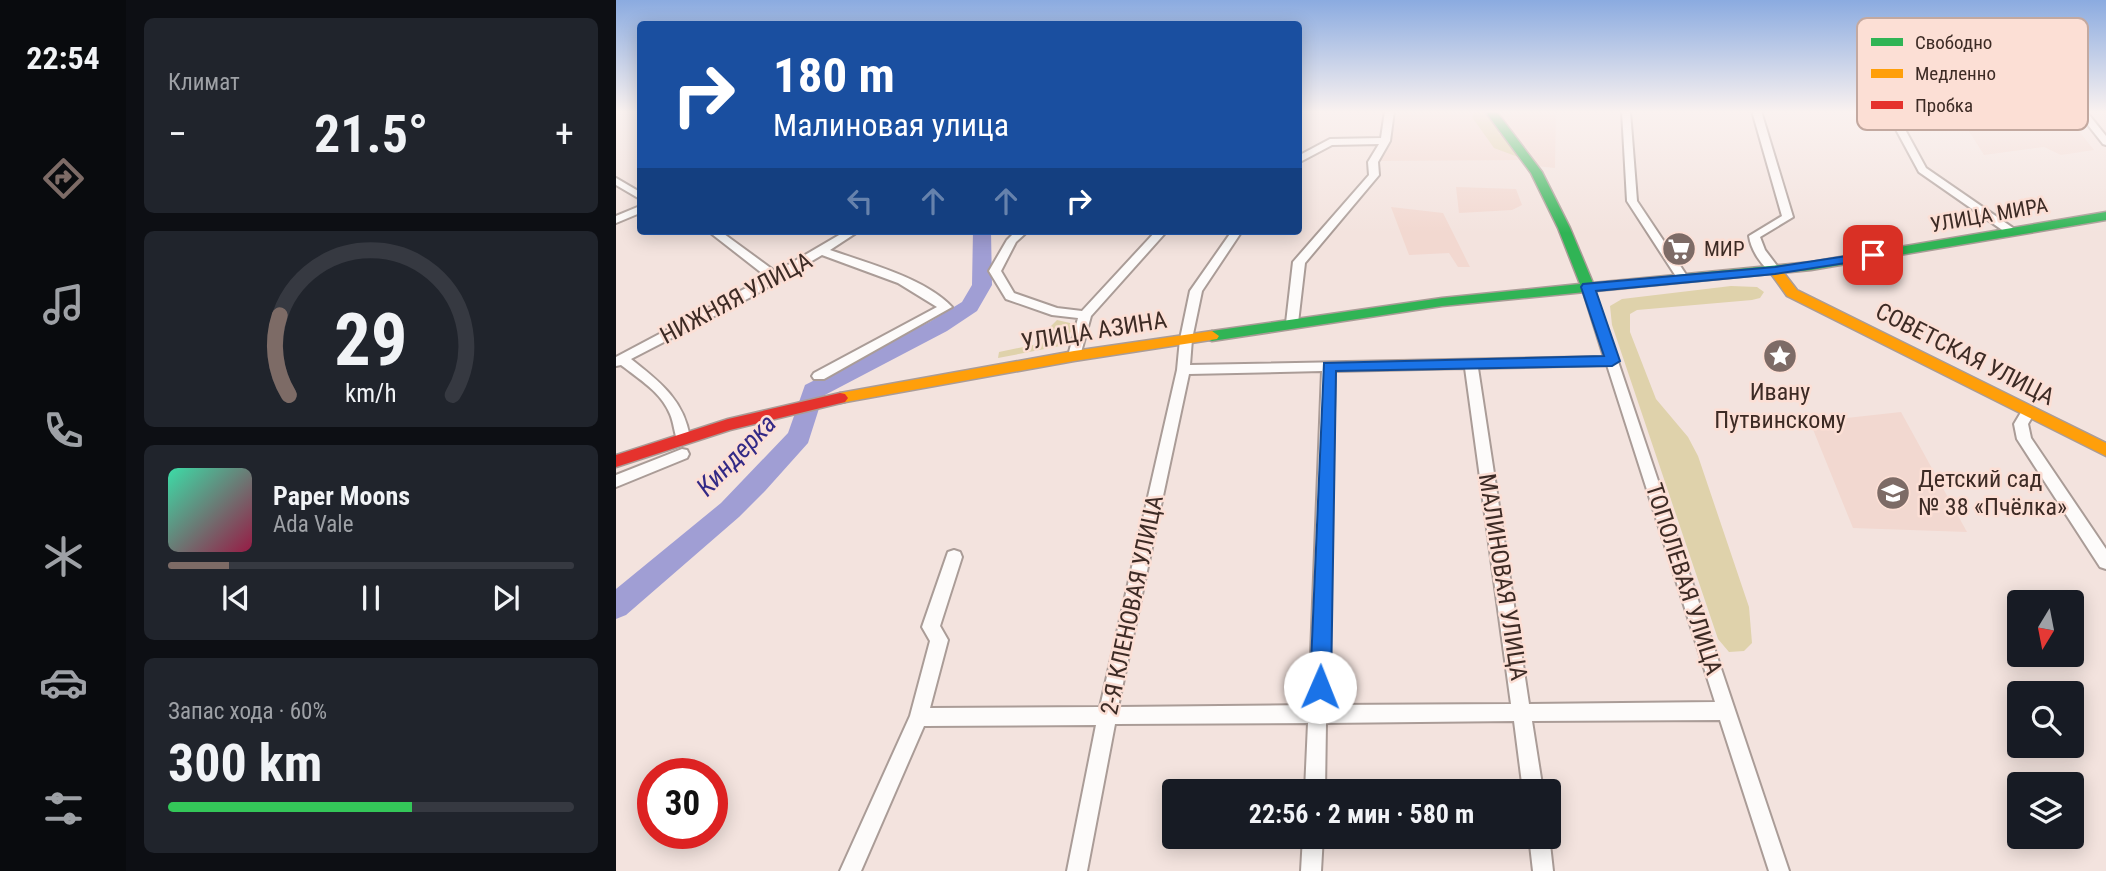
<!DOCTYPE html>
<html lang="ru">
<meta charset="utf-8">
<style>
body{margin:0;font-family:"Roboto Condensed",sans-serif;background:#20242c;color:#f1f3f6;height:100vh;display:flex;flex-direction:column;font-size:26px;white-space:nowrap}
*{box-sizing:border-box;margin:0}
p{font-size:23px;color:#9ea1a6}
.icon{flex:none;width:38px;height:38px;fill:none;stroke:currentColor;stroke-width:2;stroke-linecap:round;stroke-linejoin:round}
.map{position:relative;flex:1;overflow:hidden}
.details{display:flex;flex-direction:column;gap:18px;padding:18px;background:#0d0f14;width:490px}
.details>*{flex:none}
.hud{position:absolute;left:21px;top:21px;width:665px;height:214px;border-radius:7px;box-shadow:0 4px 18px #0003;background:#1a4fa0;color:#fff;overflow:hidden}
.needle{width:46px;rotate:190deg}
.tools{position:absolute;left:1391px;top:590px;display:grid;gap:14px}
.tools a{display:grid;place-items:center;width:77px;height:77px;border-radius:7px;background:#171b24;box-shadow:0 4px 18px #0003;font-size:35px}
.speed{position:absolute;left:21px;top:758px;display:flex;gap:14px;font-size:35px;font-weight:700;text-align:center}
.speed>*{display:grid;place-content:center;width:91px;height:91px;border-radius:50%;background:#171b24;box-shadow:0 4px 18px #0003;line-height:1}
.speed .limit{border:10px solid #d22;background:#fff;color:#111}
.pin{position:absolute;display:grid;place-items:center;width:60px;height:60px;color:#fff;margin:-30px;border-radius:14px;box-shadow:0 4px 10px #0006}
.me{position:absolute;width:77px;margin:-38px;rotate:1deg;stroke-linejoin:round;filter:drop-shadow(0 0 5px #0008)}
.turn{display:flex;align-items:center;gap:24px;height:147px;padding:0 21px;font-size:32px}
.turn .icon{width:91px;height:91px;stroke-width:2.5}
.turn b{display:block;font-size:49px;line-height:60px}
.lanes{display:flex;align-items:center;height:66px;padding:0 21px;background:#0003;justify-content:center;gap:35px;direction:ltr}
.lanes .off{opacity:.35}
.big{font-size:52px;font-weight:700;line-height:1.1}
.details .card{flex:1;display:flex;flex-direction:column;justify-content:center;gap:10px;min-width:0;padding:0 24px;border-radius:10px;background:#20242c}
.details .dial{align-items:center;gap:0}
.dial svg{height:182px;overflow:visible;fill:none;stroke:#363941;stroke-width:7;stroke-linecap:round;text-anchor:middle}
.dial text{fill:#f1f3f6;stroke:none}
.song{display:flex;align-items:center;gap:21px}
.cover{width:84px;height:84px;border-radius:10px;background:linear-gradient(135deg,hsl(160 70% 55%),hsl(340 70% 35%))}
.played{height:7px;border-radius:4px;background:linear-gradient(90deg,#7d6b66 15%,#363941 15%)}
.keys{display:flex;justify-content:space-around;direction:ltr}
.heat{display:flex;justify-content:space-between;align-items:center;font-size:38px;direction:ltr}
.charge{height:10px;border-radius:5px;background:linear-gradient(90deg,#34c759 60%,#363941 0)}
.trip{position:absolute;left:546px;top:779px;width:399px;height:70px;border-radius:7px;background:#171b24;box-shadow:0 4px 18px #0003;font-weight:700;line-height:70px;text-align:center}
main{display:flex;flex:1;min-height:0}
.menu{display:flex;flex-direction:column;width:126px;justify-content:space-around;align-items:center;background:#090b0e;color:#9ea1a6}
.menu .icon{width:49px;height:49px}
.menu .active{color:#7d6b66}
.menu b{font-size:32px;color:#f1f3f6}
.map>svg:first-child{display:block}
</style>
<main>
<nav class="menu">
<b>22:54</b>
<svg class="icon active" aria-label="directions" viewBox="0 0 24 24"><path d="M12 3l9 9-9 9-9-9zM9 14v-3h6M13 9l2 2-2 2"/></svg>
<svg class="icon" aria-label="music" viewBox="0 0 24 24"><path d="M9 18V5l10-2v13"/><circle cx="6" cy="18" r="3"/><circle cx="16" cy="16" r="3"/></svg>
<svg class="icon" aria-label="phone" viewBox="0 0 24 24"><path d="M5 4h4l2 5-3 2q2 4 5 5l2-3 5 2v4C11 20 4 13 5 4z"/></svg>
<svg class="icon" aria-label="climate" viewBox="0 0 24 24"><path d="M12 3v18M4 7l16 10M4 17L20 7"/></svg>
<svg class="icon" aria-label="car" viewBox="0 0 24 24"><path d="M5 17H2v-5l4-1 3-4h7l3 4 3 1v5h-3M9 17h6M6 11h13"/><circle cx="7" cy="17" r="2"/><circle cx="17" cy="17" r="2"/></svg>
<svg class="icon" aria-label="filters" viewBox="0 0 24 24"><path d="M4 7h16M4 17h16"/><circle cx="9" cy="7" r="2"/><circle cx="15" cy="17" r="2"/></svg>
</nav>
<section class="details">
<div class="card"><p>Климат</p>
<div class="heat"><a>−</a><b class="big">21.5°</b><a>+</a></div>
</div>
<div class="card dial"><svg viewBox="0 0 100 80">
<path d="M14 69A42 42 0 1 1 86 69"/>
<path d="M14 69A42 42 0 0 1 10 34" stroke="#7d6b66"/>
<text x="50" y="56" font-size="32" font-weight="700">29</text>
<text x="50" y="72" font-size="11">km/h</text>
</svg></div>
<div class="card">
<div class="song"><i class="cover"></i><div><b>Paper Moons</b><p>Ada Vale</p></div></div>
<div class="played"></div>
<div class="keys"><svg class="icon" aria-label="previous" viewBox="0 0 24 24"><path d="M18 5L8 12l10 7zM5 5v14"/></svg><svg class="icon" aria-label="pause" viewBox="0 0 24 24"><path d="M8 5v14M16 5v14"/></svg><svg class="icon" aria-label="next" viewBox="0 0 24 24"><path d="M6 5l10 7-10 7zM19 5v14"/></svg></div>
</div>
<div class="card"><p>Запас хода · 60%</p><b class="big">300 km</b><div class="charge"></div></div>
</section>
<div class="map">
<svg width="1490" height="871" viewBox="0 0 1490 871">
<rect width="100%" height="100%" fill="#f3e3de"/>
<path fill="#f2d8d0" d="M871 111 906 160 756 161 783 112Z
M881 111H940L939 168 920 166Z
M1340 111H1447L1478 150 1445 155 1428 147 1368 155Z
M840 187 900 189 906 205 896 210 843 213Z
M775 207 827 213 854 267H842L833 253 793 255Z
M1285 412 1351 532 1237 528 1194 422Z"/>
<path fill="#dfd2ab" d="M858 112 875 115 885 131 882 133 889 137 902 157 878 148 856 117Z
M1115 286 1141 287 1148 292 1144 298 1136 300 1021 310 1014 314V332L1040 399 1072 437 1082 456 1133 607 1136 643 1128 651 1113 652 1102 639 996 325 994 306 1006 299Z
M441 320 454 323 457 329 444 346 382 358 383 352 427 343 431 330Z"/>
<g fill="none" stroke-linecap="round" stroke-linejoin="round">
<path fill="#a09ed4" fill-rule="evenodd" d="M357 231H375L376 285 361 311 331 331 207 396 192 443 149 491 123 517 10 615 0 619V589L105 503 172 433 189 385 315 321 346 302 356 285Z"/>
<g stroke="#aa9c97" stroke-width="4">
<path id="street" d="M769 111H778L774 141 762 162 763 175 689 263 682 323 680 326H672L670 323 677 262 753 175 752 162 763 144 716 145 682 163V156L714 139 765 138Z
M1006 111H1014L1021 201 1073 279 1071 281H1063L1011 201Z
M1136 111H1145L1177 217 1144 237 1149 250 1165 271 1159 274C1146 268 1135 250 1133 236L1166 216Z
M1270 111H1279L1310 168 1400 230V234H1392L1303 172Z
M1461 111H1470L1490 136V145L1487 144Z
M0 178 24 192V199L0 185Z
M24 206V213L0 223V216Z
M92 231H104L160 272 230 231H243L214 250C251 263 309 278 336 307L208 379H198L196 376 198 373 321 307 282 283 206 255 133 298 15 359C44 382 68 400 74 438L67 443 62 442C58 433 58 423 54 414 45 392 23 379 5 365L0 366V357L151 277Z
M400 231H412L400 242 385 271 398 293 441 308 466 311 540 231H551L475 316 464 356 458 360 452 356 462 318 436 315 390 299 373 271 391 240Z
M616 231H626L586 291 576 339 574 365 988 357 966 287 972 283 976 284 1173 871H1153L1104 720 916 721 927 791H907L898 721 710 723 709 791H689L692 723 499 724 471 871H451L480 725 308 726 245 871H224L294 716 314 641 306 627 332 552 338 550 344 552 346 557 324 626 332 640 314 708 484 707 561 370 564 339 574 291ZM991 365 1099 702 913 704 862 368ZM849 368 895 704 711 705 719 371ZM706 371 693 705 502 707 573 374Z
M1412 407 1419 412 1412 424 1415 438 1490 549V569L1484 567 1401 439 1398 424 1407 409Z
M66 449 71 450 73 454 71 458 0 487V475Z
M933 835 937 871H917L913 836Z
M687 836H707L705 871H685Z"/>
</g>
<g stroke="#aa9c97" stroke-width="3">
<path id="fast" d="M869 111H880L926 172 954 228 977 283 1195 262 1490 212V220L1195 270 826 306 596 341 591 339 589 336 596 331 826 298 964 284 942 228 915 173Z"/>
</g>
<g stroke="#aa9c97" stroke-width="3">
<path id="slow" d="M1159 267 1164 268 1181 290 1490 443V456L1171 296 1153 271Z
M596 331 603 336 601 339 458 361 224 403 216 398 224 393 458 351Z"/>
</g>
<g stroke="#aa9c97" stroke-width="3">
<path id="jam" d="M224 393 229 394 232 398 229 402 114 430 0 467V455L112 419Z"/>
</g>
<use href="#street" fill="#fdfbfa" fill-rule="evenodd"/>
<use href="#fast" fill="#30b455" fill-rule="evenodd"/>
<use href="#slow" fill="#ff9f0a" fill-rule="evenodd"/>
<use href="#jam" fill="#e5322d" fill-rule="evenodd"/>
</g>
<linearGradient id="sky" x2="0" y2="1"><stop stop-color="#8babe0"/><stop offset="0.48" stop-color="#faf2f0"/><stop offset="1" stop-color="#faf2f0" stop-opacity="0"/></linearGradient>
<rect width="1490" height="233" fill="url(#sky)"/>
<path fill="#1a73e8" stroke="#114b97" stroke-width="2" d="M1257 252 1262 253V258L1159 274 980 291 1004 361 996 366 720 371 715 687 712 694 704 697 697 694 694 687 708 363 988 356 965 287 967 284 1159 267Z"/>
<defs>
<g id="supermarket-disc" transform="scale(1.75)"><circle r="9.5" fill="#7d6b66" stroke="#fcdfd5"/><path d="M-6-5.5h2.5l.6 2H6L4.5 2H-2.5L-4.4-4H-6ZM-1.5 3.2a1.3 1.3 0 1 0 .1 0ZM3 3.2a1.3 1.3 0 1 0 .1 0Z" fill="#fff"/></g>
<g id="sight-disc" transform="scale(1.75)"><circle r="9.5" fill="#7d6b66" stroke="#fcdfd5"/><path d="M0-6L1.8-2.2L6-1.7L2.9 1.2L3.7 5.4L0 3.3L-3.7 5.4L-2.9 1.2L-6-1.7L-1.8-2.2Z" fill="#fff"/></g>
<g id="school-disc" transform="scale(1.75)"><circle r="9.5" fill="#7d6b66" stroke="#fcdfd5"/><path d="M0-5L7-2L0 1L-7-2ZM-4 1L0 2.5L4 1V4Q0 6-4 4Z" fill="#fff"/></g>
</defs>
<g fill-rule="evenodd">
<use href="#supermarket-disc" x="1063" y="249"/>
<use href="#sight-disc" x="1164" y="356"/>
<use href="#school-disc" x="1277" y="493"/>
</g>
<g text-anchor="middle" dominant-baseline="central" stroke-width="5" stroke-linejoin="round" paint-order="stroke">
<g font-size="21" fill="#3d2b25" stroke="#fcdfd5">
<text transform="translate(1373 215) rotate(-10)">УЛИЦА МИРА</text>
</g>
<g font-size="21" fill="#3d2b25" stroke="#fcdfd5" text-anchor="start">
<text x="1088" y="249">МИР</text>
</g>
<g font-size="24" fill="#3d2b25" stroke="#fcdfd5">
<text transform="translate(120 298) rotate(-28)">НИЖНЯЯ УЛИЦА</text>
<text transform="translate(478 331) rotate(-9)">УЛИЦА АЗИНА</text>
<text transform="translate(1349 354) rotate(27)">СОВЕТСКАЯ УЛИЦА</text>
<text transform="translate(887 577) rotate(81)">МАЛИНОВАЯ УЛИЦА</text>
<text transform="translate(1068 579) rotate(72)">ТОПОЛЕВАЯ УЛИЦА</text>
<text transform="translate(516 605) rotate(-78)">2-Я КЛЕНОВАЯ УЛИЦА</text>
</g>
<g font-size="24" fill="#3d2b25" stroke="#fcdfd5">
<text x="1164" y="392">Ивану<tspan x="1164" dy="28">Путвинскому</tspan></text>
<text x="1302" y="479" text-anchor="start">Детский сад<tspan x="1302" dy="28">№ 38 «Пчёлка»</tspan></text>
</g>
<g font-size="26" font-style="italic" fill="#332986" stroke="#fcdfd5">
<text transform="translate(120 455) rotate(-46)">Киндерка</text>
</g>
</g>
<rect x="1241" y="18" width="231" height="112" rx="10" fill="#fcdfd5" stroke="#c3a9a0" stroke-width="2"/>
<rect x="1255" y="38" width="32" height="8" fill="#30b455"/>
<rect x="1255" y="69" width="32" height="9" fill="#ff9f0a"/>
<rect x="1255" y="101" width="32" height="8" fill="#e5322d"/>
<g font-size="19" fill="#3d2b25">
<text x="1299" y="49">Свободно</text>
<text x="1299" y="80">Медленно</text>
<text x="1299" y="112">Пробка</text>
</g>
</svg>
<div class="tools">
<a><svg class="needle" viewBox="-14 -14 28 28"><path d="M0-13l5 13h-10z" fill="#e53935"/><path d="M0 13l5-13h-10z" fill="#9ea1a6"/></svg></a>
<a><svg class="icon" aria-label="search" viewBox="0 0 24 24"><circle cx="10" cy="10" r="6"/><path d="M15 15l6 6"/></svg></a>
<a><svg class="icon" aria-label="layers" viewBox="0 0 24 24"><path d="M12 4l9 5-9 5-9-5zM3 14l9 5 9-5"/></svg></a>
</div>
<div class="speed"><div class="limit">30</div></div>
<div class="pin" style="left:1257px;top:255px;background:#d93025"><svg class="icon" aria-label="arrive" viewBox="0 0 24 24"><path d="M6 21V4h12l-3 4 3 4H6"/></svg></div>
<svg class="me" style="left:704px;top:687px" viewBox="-20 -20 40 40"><circle r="19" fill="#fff"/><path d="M0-13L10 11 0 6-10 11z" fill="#1a73e8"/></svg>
<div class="trip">22:56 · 2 мин · 580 m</div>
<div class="hud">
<div class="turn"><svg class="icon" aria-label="right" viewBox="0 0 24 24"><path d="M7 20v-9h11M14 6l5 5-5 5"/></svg><div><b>180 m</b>Малиновая улица</div></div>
<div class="lanes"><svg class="icon off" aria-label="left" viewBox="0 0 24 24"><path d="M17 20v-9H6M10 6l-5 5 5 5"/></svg><svg class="icon off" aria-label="ahead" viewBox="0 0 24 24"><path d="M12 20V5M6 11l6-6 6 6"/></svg><svg class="icon off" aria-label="ahead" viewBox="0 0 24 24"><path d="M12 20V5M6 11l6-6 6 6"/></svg><svg class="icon" aria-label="right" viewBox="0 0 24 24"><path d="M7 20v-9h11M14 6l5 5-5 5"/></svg></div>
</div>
</div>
</main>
